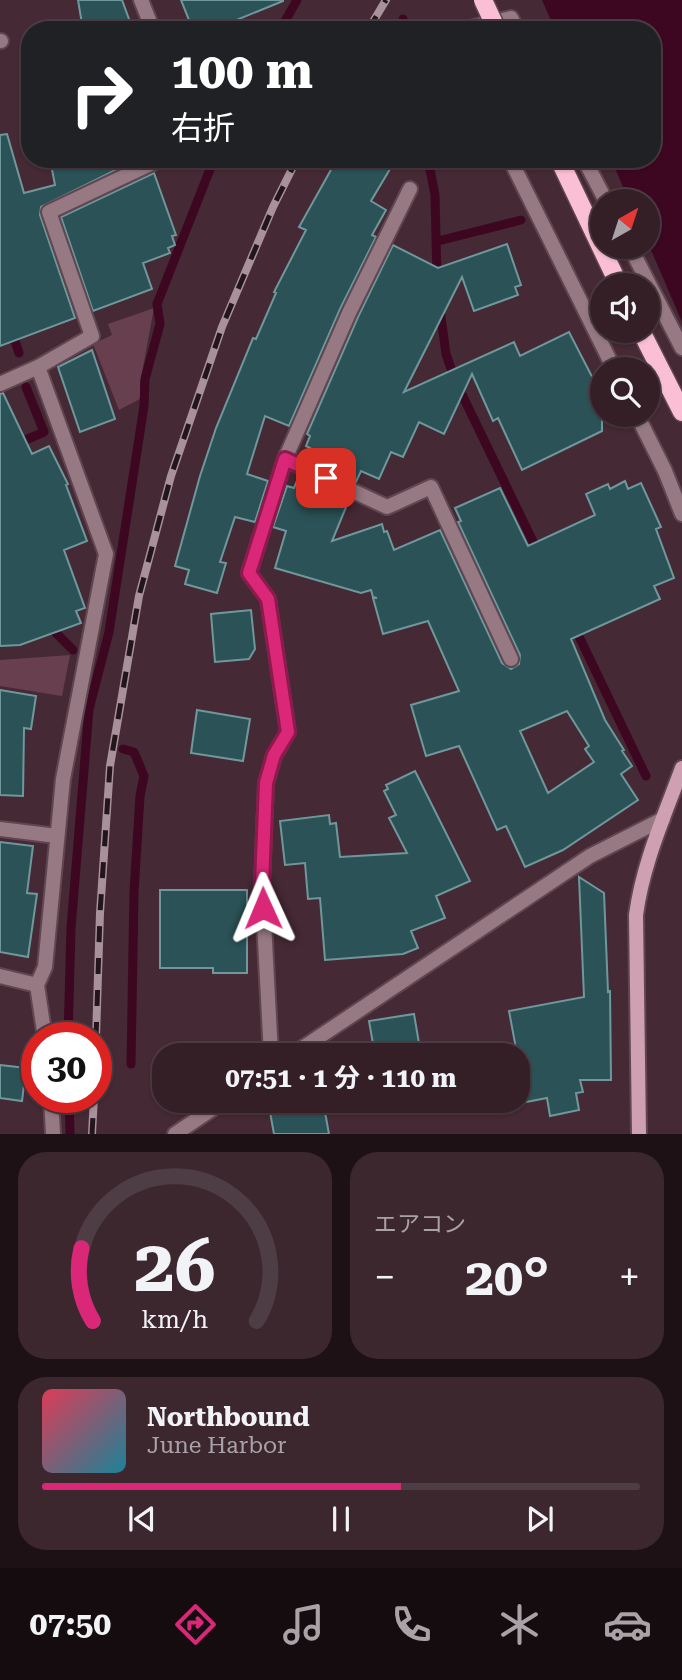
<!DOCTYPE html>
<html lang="ja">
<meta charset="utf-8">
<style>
body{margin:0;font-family:"Roboto Serif","Noto Sans JP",serif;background:#3c272f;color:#f1f3f6;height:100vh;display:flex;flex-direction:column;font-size:26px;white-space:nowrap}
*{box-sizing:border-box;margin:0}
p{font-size:23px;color:#a9a2a7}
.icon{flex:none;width:38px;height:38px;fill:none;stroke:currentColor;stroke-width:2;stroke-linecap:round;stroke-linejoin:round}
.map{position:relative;height:1134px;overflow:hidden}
.side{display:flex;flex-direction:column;gap:18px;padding:18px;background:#1d1115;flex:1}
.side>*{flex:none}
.banner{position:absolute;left:21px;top:21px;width:640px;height:147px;border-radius:28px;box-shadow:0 2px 5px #0004,0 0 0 2px #4e3d44;background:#202124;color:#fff;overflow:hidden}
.needle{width:46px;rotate:39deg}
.buttons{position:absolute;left:590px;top:189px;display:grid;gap:14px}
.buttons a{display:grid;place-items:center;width:70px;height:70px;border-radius:50%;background:#341f27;box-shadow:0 2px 5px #0004,0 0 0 2px #4e3d44;font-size:35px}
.speed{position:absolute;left:21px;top:1022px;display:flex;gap:14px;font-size:35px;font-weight:700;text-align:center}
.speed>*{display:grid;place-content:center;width:91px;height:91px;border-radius:50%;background:#341f27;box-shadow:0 2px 5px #0004,0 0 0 2px #4e3d44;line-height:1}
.speed .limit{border:10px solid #d22;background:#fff;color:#111}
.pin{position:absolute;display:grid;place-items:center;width:60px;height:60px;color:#fff;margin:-30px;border-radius:14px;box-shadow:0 4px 10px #0006}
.me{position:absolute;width:77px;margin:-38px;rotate:359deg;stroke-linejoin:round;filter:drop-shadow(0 0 5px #0008)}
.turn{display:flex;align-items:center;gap:24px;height:147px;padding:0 35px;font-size:32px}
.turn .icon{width:91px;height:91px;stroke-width:2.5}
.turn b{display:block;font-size:49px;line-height:60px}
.big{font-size:52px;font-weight:700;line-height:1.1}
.side .widget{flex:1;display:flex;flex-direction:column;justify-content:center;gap:10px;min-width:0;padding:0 24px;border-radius:28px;background:#3c272f}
.side .dial{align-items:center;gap:0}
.dial svg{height:182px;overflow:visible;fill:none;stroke:#4e3d44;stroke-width:7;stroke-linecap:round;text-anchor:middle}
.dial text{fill:#f1f3f6;stroke:none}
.song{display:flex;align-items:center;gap:21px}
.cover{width:84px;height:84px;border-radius:10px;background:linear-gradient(135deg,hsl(350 70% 55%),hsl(190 70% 35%))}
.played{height:7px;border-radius:4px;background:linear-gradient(90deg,#db2777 60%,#4e3d44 60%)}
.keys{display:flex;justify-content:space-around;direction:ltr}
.heat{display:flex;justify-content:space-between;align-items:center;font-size:38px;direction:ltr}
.side .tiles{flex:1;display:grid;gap:18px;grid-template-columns:1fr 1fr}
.widget:last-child{grid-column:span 2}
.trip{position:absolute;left:152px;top:1043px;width:378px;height:70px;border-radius:28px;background:#341f27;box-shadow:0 2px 5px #0004,0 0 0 2px #4e3d44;font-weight:700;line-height:70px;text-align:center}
.menu{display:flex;height:112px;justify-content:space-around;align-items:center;background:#150c10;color:#a9a2a7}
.menu .icon{width:49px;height:49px}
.menu .selected{color:#db2777}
.menu b{font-size:32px;color:#f1f3f6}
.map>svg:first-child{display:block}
</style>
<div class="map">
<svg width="682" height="1134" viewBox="0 0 682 1134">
<rect width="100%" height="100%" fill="#452934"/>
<path fill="#683f4f" d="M154 308 140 383V399L119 410 93 344 112 335 108 324Z
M70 655 62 696 0 686V660Z"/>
<path fill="#3d0722" d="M542 0H682V322L648 243V201H629L611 159H653V30H555Z"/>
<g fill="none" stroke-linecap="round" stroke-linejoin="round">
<path stroke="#3d0722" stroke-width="9" d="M403 19 405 30
M280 30 297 0
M428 159 435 195 437 278
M438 241 521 220
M440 309 446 354 455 380 539 554
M12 332 19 353
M0 451 44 432 26 387
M47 624 73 650
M574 626 646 776
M123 749 134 752 144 776 140 796 134 892 131 1064
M68 1038 71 928 89 709 109 632 144 406 145 379 160 324 157 304 214 159
M69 1097 70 1134"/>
</g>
<path fill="#2b5357" stroke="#6f989c" stroke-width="2" fill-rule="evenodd" d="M78 0H122L133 30H83Z
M181 0H283V1L212 30H193Z
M7 134 24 193 55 185 50 159 134 161 41 207 40 215 75 318 0 346V135Z
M337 159H396L371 201 386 210 372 235 376 237 340 309 289 426 265 416 247 474 268 481 255 522 235 517 220 562 226 563 217 593 185 584 189 570 175 566 200 476 216 428 253 338 256 339 276 293 274 292 306 230 299 227Z
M154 173 176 235 172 236 175 245 168 248 170 253 143 263 152 289 93 311 61 217Z
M507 244 521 285 515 287 518 295 474 311 462 277 404 392 514 342 520 356 569 332 602 396V431L522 470 498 418 493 421 472 374 444 434 419 422 403 457 391 452 379 479 361 471 356 482 306 458 310 448 306 446 310 436 307 434 358 317 393 245 438 268Z
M92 350 115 419 80 432 58 367Z
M3 393 32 454 49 446 68 484 66 485 87 541 64 550 85 608 76 611 81 623 20 645 0 646V394Z
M299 476 349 500 332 541 382 524 384 532 387 531 394 550 440 530 502 663 511 669 519 664 520 655 458 522 461 521 455 508 500 488 528 546 595 515 586 494 608 484 610 489 625 481 628 489 641 483 661 527 656 529 674 578 654 586 660 599 571 639 605 720 624 750 622 751 632 766 621 774 638 800 563 850 525 867 506 826 497 830 459 746 426 756 411 705 459 691 428 621 383 634 373 598H377L373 597 371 590 361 593 275 568 286 531 273 527 287 486 294 488ZM567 711 589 746 585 749 594 762 548 793 520 731Z
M251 610 255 649 249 659 215 662 211 614Z
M0 690 36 696 31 729 24 728 23 796 0 795Z
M197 710 250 719 243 761 191 753Z
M415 771 470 881 436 896 445 918 411 931 418 948 403 954 325 960 320 898 308 899 305 863 285 865 280 821 329 815 330 824 336 823 340 857 407 853 389 818 396 815 384 791 388 789 386 785Z
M0 842 33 846 27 893 37 894 28 957 0 952Z
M579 877 604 893 608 992 610 991 611 1080H580L583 1092 576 1093 579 1110 550 1116 547 1098 526 1102 509 1011 584 997Z
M160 890H247V973H213V968H160Z
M414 1014 421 1055H375L369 1021Z
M0 1065 26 1068 22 1101 0 1098Z
M268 1101H323L329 1134H274Z"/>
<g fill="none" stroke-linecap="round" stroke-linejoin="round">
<g stroke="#604650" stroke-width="18">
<path id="street" d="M141 0 153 30
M462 30 511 18 517 30
M0 41H1
M510 159 614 369
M584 159 606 201
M630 247 682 348
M38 367 106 554 63 779 45 967 37 985 45 1038
M0 384 38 367 92 336 49 212 161 159
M637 415 665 471 682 514
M285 459 387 507 431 487 511 659
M0 829 57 836
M0 976 37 985
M271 1055 262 884 266 783 274 756 288 732 268 599 249 573 285 459 349 313 410 189
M292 1055 590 856 663 819
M51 1097 53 1134
M175 1134 224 1101"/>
</g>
<g stroke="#604650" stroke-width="18">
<path id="secondary" d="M639 1134 636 915C643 863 664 817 682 768"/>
</g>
<g stroke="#604650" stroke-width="21">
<path id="primary" d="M559 159 619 285
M641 331 682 412"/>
</g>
<use href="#street" stroke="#967983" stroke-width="14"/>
<use href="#secondary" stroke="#cea0b1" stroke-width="14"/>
<use href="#primary" stroke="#fabfd4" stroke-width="18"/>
<g stroke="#a8919a" stroke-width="8">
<path id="rail" d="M368 30 386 0
M96 1038 100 913 110 766 139 596 171 476 222 327 273 207 297 159
M92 1134 94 1097"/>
</g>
<use href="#rail" stroke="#23161b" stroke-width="5" stroke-dasharray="16" stroke-linecap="butt"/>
<g stroke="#604650" stroke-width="21" stroke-linecap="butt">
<path id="primary-bridge" d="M483 0 497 30"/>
</g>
<use href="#primary-bridge" stroke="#fabfd4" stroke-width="18"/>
</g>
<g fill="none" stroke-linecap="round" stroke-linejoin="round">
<g stroke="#8e194d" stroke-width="18">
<path id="route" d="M263 908 262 884 266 783 274 755 288 732 268 599 249 573 285 459 326 478"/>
</g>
<use href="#route" stroke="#db2777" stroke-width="12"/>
</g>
</svg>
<div class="buttons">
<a><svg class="needle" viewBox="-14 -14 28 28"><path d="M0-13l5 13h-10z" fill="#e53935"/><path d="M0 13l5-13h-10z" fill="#a9a2a7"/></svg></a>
<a><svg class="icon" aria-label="sound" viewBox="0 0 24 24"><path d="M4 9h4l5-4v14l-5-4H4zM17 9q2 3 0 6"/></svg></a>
<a><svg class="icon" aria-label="search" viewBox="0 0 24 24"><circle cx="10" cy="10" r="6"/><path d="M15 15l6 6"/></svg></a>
</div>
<div class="speed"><div class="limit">30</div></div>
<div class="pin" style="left:326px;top:478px;background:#d93025"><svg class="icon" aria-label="arrive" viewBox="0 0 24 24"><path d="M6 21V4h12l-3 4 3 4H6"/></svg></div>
<svg class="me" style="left:263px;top:908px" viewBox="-20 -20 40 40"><path d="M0-17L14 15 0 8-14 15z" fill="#db2777" stroke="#fff" stroke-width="4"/></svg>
<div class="trip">07:51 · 1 分 · 110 m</div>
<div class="banner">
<div class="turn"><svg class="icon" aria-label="right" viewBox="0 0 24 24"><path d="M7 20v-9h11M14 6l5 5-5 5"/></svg><div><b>100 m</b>右折</div></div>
</div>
</div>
<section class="side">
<div class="tiles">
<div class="widget dial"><svg viewBox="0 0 100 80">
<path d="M14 69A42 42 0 1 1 86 69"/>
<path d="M14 69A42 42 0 0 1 9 37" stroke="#db2777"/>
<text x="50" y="56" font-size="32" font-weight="700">26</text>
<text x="50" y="72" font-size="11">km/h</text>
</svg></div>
<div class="widget"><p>エアコン</p>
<div class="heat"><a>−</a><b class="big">20°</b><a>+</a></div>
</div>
<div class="widget">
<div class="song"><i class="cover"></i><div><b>Northbound</b><p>June Harbor</p></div></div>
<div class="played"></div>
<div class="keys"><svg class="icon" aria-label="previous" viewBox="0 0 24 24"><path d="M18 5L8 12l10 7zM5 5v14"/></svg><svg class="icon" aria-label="pause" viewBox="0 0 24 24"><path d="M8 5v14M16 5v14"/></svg><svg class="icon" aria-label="next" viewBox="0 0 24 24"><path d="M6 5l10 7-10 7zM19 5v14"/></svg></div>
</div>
</div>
</section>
<nav class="menu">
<b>07:50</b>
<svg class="icon selected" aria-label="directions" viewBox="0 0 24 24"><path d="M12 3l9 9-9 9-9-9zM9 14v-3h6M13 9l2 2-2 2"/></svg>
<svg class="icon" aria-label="music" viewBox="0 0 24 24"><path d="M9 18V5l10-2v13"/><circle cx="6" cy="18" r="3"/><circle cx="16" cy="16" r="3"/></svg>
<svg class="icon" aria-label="phone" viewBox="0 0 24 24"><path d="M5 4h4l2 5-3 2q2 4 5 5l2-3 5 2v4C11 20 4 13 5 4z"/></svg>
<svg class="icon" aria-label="climate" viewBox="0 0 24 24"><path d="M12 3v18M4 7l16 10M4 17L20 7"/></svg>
<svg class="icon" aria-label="car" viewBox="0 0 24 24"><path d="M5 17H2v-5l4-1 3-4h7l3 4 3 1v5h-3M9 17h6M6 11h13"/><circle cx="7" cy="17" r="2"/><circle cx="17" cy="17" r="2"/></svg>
</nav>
